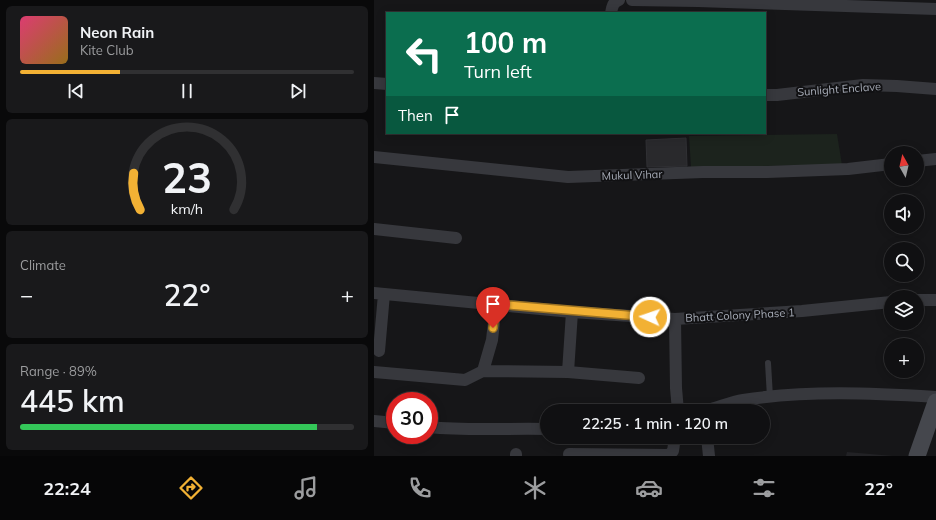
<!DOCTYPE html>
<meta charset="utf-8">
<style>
body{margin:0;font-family:Mulish,sans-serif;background:#19191b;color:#f1f3f6;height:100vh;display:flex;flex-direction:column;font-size:15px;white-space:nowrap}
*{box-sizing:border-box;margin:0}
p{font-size:13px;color:#9c9d9f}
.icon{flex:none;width:22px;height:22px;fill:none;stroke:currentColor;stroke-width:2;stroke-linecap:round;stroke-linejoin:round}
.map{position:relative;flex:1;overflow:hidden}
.sheet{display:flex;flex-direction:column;gap:6px;padding:6px;background:#09090a;width:374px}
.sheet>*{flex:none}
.hud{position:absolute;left:12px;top:12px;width:380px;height:122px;border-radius:0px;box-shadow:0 2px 10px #0003,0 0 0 1px #303032;background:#0b6e4f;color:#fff;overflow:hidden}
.needle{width:26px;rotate:352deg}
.tools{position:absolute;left:510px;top:146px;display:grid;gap:8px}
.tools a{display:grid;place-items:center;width:40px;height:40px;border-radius:50%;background:#101012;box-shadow:0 2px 10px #0003,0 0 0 1px #303032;font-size:20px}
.speed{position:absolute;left:12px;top:392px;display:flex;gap:8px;font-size:20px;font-weight:700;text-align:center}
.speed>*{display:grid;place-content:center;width:52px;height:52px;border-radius:50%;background:#101012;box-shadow:0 2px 10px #0003,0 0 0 1px #303032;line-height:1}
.speed .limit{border:6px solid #d22;background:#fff;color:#111}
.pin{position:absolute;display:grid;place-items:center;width:34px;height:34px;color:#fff;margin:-41px -17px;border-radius:50% 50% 50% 0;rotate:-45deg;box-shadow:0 0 4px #0007}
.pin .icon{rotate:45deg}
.me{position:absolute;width:44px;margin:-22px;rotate:273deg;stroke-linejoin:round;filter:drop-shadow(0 0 3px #0008)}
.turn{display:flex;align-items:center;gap:14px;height:84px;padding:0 12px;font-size:18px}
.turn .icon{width:52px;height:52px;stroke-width:2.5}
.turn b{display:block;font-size:28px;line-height:34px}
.then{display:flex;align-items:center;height:38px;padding:0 12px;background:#0003;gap:8px;font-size:15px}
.big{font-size:30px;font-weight:600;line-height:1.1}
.sheet .widget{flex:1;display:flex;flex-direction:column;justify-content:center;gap:6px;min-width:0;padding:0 14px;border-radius:6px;background:#19191b}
.sheet .dial{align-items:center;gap:0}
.dial svg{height:104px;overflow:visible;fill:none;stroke:#303032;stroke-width:7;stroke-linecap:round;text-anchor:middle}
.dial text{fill:#f1f3f6;stroke:none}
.song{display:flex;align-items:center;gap:12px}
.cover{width:48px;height:48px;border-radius:6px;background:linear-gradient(135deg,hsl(340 70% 55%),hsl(40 70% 35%))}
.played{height:4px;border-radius:2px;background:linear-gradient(90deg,#f2b134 30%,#303032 30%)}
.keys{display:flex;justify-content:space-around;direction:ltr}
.heat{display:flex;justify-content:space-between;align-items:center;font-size:22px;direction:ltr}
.charge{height:6px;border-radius:3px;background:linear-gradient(90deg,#34c759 89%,#303032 0)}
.trip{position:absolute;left:166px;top:404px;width:230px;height:40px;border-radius:20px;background:#101012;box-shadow:0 2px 10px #0003,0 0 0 1px #303032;font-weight:600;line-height:40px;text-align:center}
.tab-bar{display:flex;height:64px;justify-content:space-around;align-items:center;background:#060607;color:#9c9d9f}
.tab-bar .icon{width:28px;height:28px}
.tab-bar .on{color:#f2b134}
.tab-bar b{font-size:18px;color:#f1f3f6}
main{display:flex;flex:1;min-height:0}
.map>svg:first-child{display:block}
</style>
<main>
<section class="sheet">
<div class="widget">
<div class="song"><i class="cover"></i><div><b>Neon Rain</b><p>Kite Club</p></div></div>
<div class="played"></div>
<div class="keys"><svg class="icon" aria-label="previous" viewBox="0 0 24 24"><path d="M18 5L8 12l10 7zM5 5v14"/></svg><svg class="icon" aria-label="pause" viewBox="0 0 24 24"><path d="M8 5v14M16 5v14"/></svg><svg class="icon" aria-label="next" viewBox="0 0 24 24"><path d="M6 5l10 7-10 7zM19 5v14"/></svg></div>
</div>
<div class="widget dial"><svg viewBox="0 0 100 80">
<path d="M14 69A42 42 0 1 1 86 69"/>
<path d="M14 69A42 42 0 0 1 9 41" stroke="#f2b134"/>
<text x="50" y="56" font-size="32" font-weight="700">23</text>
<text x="50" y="72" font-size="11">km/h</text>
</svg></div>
<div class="widget"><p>Climate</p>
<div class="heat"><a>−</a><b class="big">22°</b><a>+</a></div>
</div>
<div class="widget"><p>Range · 89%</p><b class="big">445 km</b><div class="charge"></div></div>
</section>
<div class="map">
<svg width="562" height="456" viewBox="0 0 562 456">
<rect width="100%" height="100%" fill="#161618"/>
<path fill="#222225" d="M473 452 519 456H472Z"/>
<path fill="#1c231d" d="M463 134 468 165 317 167 315 136Z"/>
<path fill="#29292c" stroke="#303034" d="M312 138 313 166 273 167 272 140Z"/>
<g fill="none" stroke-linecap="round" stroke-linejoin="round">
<path stroke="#37383d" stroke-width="6" d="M394 363 396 397"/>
<path stroke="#37383d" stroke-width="12" d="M258 0 324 1 562 9
M237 13C238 7 239 2 245 0
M0 83 13 84
M391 95H403L489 85 523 86 562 89
M0 157 194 177 329 172H393L474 169 517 164
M543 161 562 159
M0 229 82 238
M0 293 198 312 301 319 428 311 517 302
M543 300H562
M301 319 302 388 304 411
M5 351 10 294
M109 371 118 340 122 304
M0 372 91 380 109 371 194 372 265 378
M194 372 198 312
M328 411C342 409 355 402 369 400 433 390 498 393 562 397
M0 421 21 423
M55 427C94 431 134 428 173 429
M333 437 335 456
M195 454 295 455 299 451 301 437
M142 456V454"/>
<path stroke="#45474d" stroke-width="17" d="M543 456 562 402"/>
</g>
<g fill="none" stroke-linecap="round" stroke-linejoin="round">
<g stroke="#9d7322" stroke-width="10">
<path id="route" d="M119 328 122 304 276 317"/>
</g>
<use href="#route" stroke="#f2b134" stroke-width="7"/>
</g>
<g text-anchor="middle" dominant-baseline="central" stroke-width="4" stroke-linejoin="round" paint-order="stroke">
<g font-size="11" fill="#a8adb8" stroke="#111113">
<text transform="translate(465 89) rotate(-4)">Sunlight Enclave</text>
<text transform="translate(258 175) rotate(-2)">Mukul Vihar</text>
<text transform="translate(366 315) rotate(-3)">Bhatt Colony Phase 1</text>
</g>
</g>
</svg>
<div class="tools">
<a><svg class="needle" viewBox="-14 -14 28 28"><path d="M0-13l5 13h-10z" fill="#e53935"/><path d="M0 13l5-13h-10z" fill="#9c9d9f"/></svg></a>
<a><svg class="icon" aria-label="sound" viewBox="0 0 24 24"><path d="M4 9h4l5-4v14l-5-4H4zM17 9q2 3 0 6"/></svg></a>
<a><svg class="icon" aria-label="search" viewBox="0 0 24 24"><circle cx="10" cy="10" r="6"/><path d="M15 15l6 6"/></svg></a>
<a><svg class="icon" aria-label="layers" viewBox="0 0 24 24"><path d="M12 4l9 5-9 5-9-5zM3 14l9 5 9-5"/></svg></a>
<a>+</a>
</div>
<div class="speed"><div class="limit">30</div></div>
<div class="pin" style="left:119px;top:328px;background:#d93025"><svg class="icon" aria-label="arrive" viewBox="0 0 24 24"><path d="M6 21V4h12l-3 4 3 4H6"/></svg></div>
<svg class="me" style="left:276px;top:317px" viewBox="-20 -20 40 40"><circle r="17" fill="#f2b134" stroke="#fff" stroke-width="3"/><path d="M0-11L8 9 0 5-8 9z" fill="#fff"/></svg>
<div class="trip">22:25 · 1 min · 120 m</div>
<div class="hud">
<div class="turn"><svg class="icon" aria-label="left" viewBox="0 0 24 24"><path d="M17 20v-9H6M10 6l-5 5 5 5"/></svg><div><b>100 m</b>Turn left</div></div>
<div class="then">Then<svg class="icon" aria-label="arrive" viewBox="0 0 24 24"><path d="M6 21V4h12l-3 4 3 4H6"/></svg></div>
</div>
</div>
</main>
<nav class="tab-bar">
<b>22:24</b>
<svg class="icon on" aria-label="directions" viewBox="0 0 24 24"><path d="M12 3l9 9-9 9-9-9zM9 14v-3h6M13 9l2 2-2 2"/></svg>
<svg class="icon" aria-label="music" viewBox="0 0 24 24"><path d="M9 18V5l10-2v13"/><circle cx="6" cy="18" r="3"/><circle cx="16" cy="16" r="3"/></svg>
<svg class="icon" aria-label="phone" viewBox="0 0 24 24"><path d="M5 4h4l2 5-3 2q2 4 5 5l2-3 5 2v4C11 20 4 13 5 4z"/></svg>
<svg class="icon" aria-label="climate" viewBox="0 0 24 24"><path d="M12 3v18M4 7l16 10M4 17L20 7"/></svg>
<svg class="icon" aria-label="car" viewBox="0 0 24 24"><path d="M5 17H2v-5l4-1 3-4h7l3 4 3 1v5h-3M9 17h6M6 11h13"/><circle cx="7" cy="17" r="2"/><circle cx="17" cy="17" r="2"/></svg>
<svg class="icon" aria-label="filters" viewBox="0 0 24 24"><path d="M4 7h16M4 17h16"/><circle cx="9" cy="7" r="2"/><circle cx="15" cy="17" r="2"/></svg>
<b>22°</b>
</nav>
